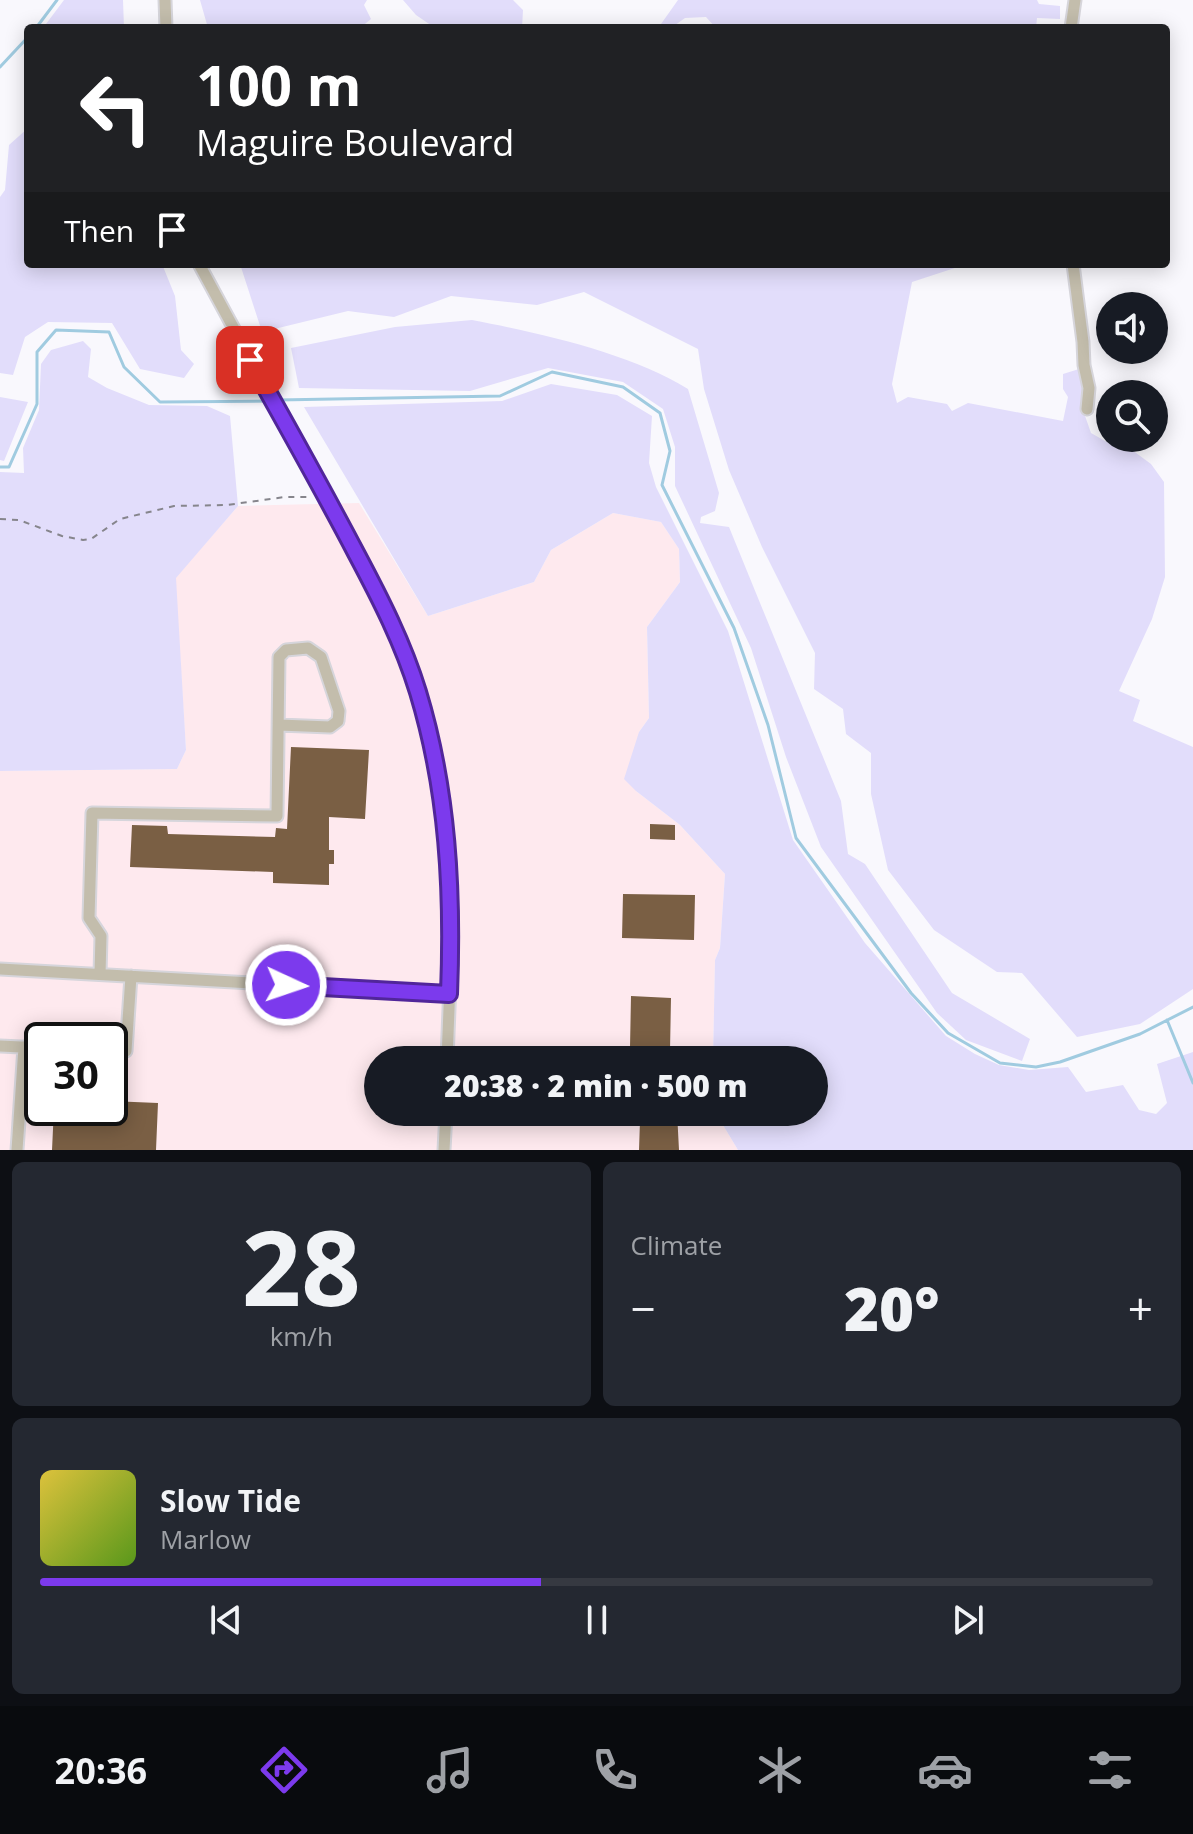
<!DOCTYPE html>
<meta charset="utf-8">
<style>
body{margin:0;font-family:"Open Sans",sans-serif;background:#242831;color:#f1f3f6;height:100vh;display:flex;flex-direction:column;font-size:30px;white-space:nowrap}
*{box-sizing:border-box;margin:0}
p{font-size:26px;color:#9ea1a6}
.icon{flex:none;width:44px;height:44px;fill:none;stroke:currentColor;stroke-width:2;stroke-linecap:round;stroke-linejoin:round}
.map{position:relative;height:1150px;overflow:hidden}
.sheet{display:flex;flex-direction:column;gap:12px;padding:12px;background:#0d0f14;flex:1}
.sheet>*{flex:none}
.hud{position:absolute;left:24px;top:24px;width:1146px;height:244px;border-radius:8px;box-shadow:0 4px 20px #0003;background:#202124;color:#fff;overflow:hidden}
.controls{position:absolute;left:1096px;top:292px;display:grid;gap:16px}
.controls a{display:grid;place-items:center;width:72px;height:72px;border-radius:50%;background:#171b24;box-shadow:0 4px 20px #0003;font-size:40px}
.speed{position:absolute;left:24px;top:1022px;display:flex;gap:16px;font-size:40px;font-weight:700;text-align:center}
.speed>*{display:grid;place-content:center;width:104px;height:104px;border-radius:50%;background:#171b24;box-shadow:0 4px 20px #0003;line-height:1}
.speed .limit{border:4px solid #111;border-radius:12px;background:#fff;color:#111}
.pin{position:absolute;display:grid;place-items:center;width:68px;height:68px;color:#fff;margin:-34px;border-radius:16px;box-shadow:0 4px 12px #0006}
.me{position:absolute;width:88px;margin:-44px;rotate:93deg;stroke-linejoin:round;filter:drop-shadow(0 0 6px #0008)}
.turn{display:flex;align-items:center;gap:28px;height:168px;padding:0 40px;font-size:36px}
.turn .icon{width:104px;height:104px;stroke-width:2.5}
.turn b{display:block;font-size:56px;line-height:68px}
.then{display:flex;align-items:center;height:76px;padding:0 40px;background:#0003;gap:16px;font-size:30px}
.big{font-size:60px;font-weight:800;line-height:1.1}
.sheet .card{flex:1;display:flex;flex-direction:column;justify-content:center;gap:12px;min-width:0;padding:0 28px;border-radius:12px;background:#242831}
.sheet .dial{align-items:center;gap:0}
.dial b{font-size:104px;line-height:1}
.song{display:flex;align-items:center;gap:24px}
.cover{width:96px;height:96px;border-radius:12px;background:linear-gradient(135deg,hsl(50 70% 55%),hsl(90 70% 35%))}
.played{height:8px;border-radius:4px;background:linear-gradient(90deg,#7c3aed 45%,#363941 45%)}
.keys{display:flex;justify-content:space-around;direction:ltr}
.heat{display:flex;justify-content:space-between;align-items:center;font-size:44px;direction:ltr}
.sheet .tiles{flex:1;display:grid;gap:12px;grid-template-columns:1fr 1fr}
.card:last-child{grid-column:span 2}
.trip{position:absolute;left:364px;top:1046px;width:464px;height:80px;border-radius:40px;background:#171b24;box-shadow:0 4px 20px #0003;font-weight:800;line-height:80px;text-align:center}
.tabs{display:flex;height:128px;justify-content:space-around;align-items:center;background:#090b0e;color:#9ea1a6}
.tabs .icon{width:56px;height:56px}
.tabs .on{color:#7c3aed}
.tabs b{font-size:36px;color:#f1f3f6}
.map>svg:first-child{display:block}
</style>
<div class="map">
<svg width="1193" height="1150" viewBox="0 0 1193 1150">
<rect width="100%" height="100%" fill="#f9f8fd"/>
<path fill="#fee9ee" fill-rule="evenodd" d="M359 503 428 616 534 582 551 550 613 513 661 522 679 549 680 582 647 627 649 718 639 732 636 791 680 825 725 874 720 948 715 960 713 1060H378V1112H719L720 1120 738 1150H0V771L177 769 186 750 175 578 238 506ZM42 1040H110V1108H42Z"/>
<path fill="#e2ddfb" d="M64 0H123L124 28H43Z
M200 0H367L364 5 371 19 360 28H208Z
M403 0H513L523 10 522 28H435L416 15Z
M678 0H1037L1039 4 1060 6V19L1037 18 1036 28H716L706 17 685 18 671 28H666L661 24Z
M28 128V264H162L175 296 181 350 194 364 184 378 140 369 112 323 48 322 25 337 13 375 0 373V197L5 190 9 145Z
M240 264H967L912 282 892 384 897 403 908 397 947 404 952 411 968 403 1063 421 1068 397 1063 389V374L1079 369 1085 394 1084 413 1091 433 1112 445 1132 450 1151 464 1164 482 1165 577 1152 619 1119 691 1140 700 1133 721 1193 747V989L1140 1024 1077 1037 1022 973 997 972 934 930 888 870 871 794V753L846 734 843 709 814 689 815 653 762 547 729 470 704 389 698 349 584 292 537 305 451 296 394 317 348 311 262 332Z
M472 320C540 333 630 353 688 389L719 493 715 511 701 517 700 523 729 527 841 801 848 854 865 864 952 993 1030 1039 1022 1061 966 1040 937 1013 821 847 786 757 751 648 675 486V447L663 409 623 382 548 368 470 391 299 388 291 348 395 327Z
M83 341 91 349 88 377 107 388 149 405 207 406 230 416 238 506 176 578 186 750 177 769 0 771V472L24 473 23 448 39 410 41 364 51 350Z
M551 384 617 395 652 416 649 463 656 487 728 631 793 840 865 943 946 1036 975 1054 999 1065 1029 1070 1068 1067 1086 1092 1123 1085 1139 1110 1156 1114 1167 1103 1157 1064 1193 1052V1150H738L720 1120 719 1112H814V1060H713L715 960 720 948 725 874 680 825 636 791 624 779 639 732 649 718 647 627 680 582 679 549 661 522 613 513 551 550 534 582 428 616 304 407 502 401Z
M0 397 28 402 4 461 0 460Z"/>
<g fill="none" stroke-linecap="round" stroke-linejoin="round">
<path stroke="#a0cbe0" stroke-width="3" d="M36 28 57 0
M0 67 28 37
M278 400 500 396 552 372 623 387 660 413 670 451 662 485 734 628 768 725 796 838 911 993 948 1033 1000 1063 1036 1067 1060 1062 1140 1034 1193 1007
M0 467H9L37 404V352L56 330 109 332 124 367 160 402 270 401
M1167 1020 1193 1083"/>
</g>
<path fill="#7a5f44" d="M291 747 369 750 365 819 329 817V850H334V864H329V885L273 883V872L130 867 132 825 167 826 168 834 275 837 276 828 287 829Z
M650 824 675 825V840L650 839Z
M623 894 695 895 694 940 622 938Z
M631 996 671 998 670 1051 693 1055V1060H624L621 1048H630Z
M110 1101 158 1103 156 1150H52L54 1108H110Z
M645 1112H677L679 1150H639L640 1121H648Z"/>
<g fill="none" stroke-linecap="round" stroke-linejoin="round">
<g stroke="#d6d5db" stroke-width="15">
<path id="minor" d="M165 0 166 28
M1071 28 1075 0
M199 264 380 599 407 658 419 693 438 767 450 860 452 932 447 1060
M1073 264 1083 342 1084 365 1089 388 1087 409
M0 969 449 994
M100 974 101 936 89 918 92 813 277 816 279 657 286 650 308 648 321 657 339 711 338 721 330 727 279 725
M0 1046 42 1048
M110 1051H126L131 976
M584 1060 598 1054 605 1056 606 1060
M17 1150 24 1047
M444 1150 446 1112"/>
</g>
<path stroke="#86858c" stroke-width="2" stroke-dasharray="6 6" stroke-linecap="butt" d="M0 519 19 520 62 536 83 540 91 539 120 519 174 506 227 505 285 497H310
M553 1055 580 1048"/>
<use href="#minor" stroke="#c3bdac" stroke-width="11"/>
</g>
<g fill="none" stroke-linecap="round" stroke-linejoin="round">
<g stroke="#51269a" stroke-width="20">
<path id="route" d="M250 360C286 424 322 488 356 553 380 598 403 643 418 692 448 791 453 891 449 994L286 985"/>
</g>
<use href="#route" stroke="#7c3aed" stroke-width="14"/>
</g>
</svg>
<div class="controls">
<a><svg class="icon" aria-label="sound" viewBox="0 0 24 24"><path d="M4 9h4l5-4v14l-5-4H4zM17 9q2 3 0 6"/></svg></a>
<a><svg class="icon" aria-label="search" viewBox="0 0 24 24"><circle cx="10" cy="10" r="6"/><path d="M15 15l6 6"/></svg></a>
</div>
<div class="speed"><div class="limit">30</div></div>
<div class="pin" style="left:250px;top:360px;background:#d93025"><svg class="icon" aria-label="arrive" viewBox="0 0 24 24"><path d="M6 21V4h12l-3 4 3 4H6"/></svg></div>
<svg class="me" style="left:286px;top:985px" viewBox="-20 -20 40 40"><circle r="17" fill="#7c3aed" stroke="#fff" stroke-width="3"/><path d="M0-11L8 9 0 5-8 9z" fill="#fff"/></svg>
<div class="trip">20:38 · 2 min · 500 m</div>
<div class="hud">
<div class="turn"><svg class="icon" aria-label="left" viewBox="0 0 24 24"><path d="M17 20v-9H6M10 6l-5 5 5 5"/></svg><div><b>100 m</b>Maguire Boulevard</div></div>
<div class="then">Then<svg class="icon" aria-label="arrive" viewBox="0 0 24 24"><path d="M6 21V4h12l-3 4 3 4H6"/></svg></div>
</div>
</div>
<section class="sheet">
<div class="tiles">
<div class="card dial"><b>28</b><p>km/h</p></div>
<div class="card"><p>Climate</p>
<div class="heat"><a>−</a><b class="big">20°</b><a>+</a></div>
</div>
<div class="card">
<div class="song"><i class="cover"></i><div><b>Slow Tide</b><p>Marlow</p></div></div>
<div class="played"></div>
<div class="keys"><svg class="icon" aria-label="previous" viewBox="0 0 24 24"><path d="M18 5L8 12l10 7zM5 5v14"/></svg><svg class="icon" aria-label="pause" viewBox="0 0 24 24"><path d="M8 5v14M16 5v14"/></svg><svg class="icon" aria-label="next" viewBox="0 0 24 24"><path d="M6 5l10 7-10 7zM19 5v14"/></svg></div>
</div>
</div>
</section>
<nav class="tabs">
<b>20:36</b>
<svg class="icon on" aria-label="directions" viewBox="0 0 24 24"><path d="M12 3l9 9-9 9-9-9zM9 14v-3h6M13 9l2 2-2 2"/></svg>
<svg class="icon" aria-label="music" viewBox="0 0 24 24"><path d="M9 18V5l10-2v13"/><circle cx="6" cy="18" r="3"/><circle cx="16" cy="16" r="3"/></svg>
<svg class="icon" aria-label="phone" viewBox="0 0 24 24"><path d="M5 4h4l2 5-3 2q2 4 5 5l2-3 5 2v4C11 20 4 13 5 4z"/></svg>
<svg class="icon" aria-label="climate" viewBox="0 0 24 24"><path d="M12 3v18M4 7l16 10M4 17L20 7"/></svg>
<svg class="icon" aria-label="car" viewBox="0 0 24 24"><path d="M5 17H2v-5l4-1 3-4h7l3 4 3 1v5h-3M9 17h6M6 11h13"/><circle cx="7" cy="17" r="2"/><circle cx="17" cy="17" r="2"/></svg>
<svg class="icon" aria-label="filters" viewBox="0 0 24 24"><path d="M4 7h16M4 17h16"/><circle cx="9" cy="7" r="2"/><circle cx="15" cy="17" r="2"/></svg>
</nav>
